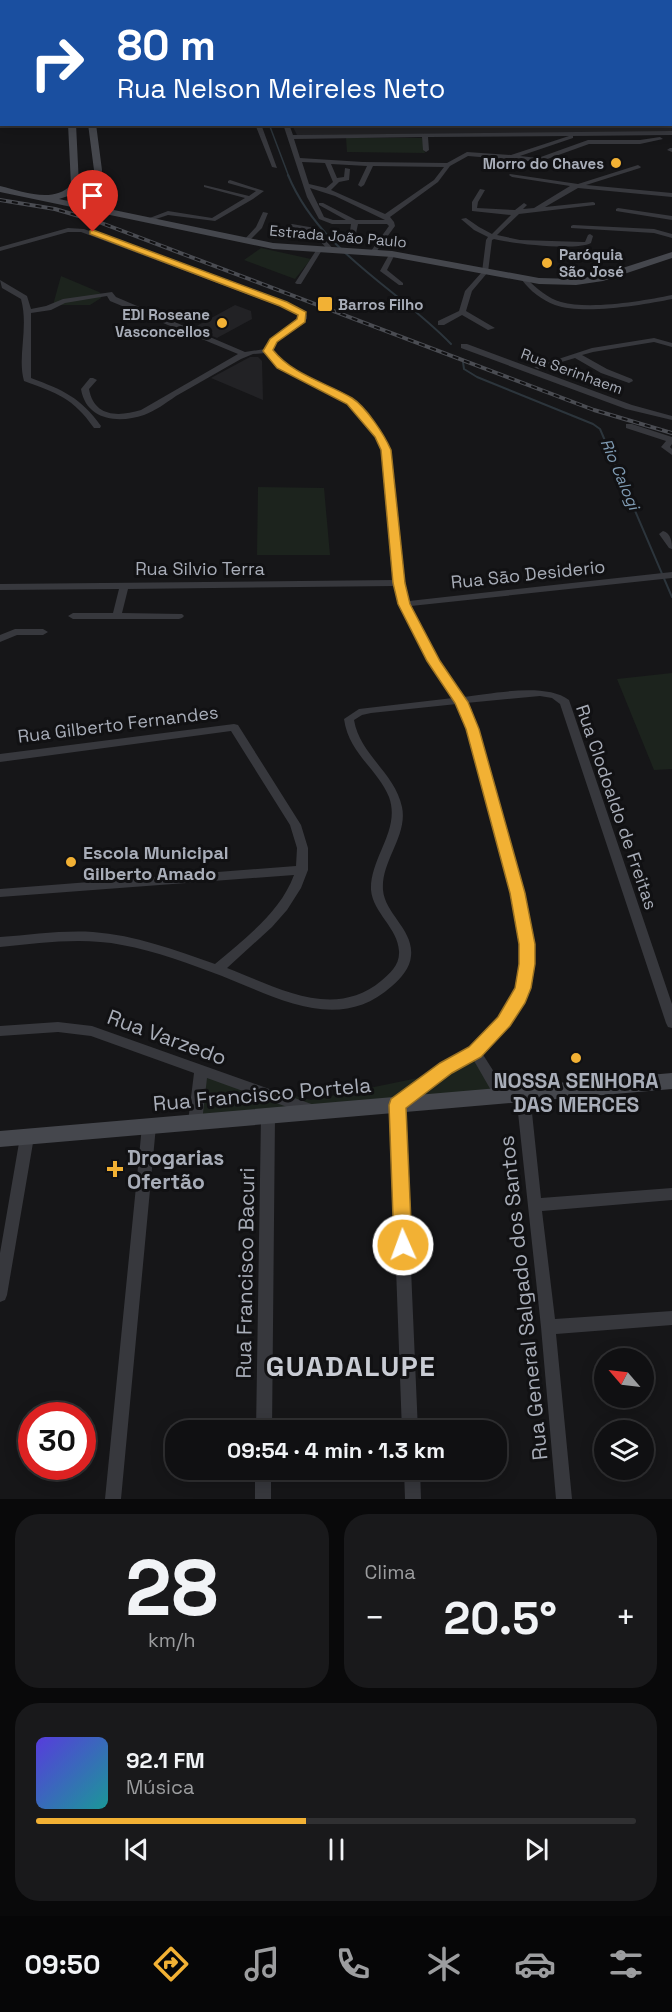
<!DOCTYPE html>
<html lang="pt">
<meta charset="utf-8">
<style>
body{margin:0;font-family:"Space Grotesk",sans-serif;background:#19191b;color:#f1f3f6;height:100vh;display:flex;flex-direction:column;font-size:22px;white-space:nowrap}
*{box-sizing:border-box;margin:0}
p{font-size:20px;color:#9c9d9f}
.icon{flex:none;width:33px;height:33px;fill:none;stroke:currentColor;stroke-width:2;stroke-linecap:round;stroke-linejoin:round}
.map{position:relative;height:1499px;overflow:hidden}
.sheet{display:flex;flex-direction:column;gap:15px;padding:15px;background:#09090a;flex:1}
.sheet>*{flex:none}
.hud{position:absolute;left:0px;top:0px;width:672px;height:126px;box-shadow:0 3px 15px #0003,0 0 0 2px #303032;background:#1a4fa0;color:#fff;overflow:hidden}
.needle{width:39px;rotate:298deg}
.controls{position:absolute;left:594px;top:1348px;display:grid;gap:12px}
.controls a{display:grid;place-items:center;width:60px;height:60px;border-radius:50%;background:#101012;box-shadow:0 3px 15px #0003,0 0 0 2px #303032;font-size:30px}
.speed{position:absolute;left:18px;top:1402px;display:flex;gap:12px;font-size:30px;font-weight:700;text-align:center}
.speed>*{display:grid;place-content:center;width:78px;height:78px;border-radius:50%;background:#101012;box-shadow:0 3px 15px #0003,0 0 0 2px #303032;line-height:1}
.speed .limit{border:9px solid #d22;background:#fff;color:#111}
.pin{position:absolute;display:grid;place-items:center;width:51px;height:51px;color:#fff;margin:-62px -26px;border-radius:50% 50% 50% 0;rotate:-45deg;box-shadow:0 0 6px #0007}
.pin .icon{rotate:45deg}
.me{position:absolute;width:66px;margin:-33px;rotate:358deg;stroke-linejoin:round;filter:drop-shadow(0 0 4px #0008)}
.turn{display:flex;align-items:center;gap:21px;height:126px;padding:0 18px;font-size:27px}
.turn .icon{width:78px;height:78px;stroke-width:2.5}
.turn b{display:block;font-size:42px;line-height:51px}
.big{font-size:45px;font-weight:700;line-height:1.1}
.sheet .tile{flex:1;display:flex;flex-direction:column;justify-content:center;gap:9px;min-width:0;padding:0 21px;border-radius:24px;background:#19191b}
.sheet .dial{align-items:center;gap:0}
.dial b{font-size:78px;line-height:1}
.song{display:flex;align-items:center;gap:18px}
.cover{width:72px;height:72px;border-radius:9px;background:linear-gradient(135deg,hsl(250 70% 55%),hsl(180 70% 35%))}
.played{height:6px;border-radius:3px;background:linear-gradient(90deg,#f2b134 45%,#303032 45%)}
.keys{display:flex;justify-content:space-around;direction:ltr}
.heat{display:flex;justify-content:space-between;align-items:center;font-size:33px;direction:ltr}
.sheet .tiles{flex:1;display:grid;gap:15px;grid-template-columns:1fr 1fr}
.tile:last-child{grid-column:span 2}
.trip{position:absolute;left:165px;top:1420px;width:342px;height:60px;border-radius:24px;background:#101012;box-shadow:0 3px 15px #0003,0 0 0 2px #303032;font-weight:700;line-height:60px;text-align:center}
.tab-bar{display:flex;height:96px;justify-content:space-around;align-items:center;background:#060607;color:#9c9d9f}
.tab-bar .icon{width:42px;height:42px}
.tab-bar .selected{color:#f2b134}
.tab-bar b{font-size:27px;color:#f1f3f6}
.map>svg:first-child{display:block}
</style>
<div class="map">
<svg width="672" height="1499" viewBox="0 0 672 1499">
<rect width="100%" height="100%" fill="#161618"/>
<path fill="#222225" d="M671 105 672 132 297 135 292 125 670 124Z
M235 305 251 311 252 319 217 338 193 328Z
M250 357H258L262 361 263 400 211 378Z"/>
<path fill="#1c231d" d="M346 138H422L425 153 347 152Z
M261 248 311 259 295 279 244 260Z
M61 276 99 292 102 295 101 298 90 305H53Z
M258 487 324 488 330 555H257Z
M672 673V769L654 770 617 679Z
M474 1055 493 1090 197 1122 202 1072 311 1100 452 1071Z"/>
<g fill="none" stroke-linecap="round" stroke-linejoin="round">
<path stroke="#2c353c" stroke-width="1.5" d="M269 124 289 177"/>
<path stroke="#2c353c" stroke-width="2" d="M288 175C320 252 396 287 451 344
M463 362 464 369 477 377 593 424 600 429 672 597"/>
<path fill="#2c353c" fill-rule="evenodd" d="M524 0H534L524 2Z"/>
<path fill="#37383d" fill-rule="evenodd" d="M237 0H241L236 2Z
M259 0H263L258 2Z
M255 124H261L277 168 272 167Z
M283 124H289L293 135 672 131V135L573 136V138L520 156 538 158 588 140H640L660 137 663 139 640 144H589L539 162 468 156 450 166 438 182 390 217 394 222 395 226 376 252 374 253 371 251 389 226 387 224H358L355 238 352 240 349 238 351 224H332L319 219 307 197ZM569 136 511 155 467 152 447 163 363 162 300 158 294 139 422 137 423 150 426 152 429 150 428 137ZM302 162 325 163 333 182 326 188 309 184ZM331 164 367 166 358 185 361 187 364 185 373 166 444 167 434 180 385 214 331 190 339 182 349 180 350 169 345 168 344 177 337 178ZM310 188 335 196 385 220H356L323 203H319V205L346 220H333L324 217Z
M670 148H672V152L667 150Z
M638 165 641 167 640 168 586 185 672 193V197L578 188 545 207 593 202 595 203V205L519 214 497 235 520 240 583 242H585L588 235 590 234 593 236 591 243C576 251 513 244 494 239L492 240 488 272 472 291 466 311 495 328 488 330 462 315 444 325H438V321L459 311 465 291 482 272 486 240 488 237 474 230 461 219 466 218 479 227 492 234 511 215 472 211V202L480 189 485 190 478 202 477 208 515 210 524 203 527 205 523 209 534 208 570 186 512 177 509 175 510 174 578 184Z
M230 180 264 191 253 199 215 221 168 215 150 221 147 219 168 211 212 218 245 198 204 187V185L249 196 256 191 228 183V181Z
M618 208 672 216V220L616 211V209Z
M263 212 268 213 262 228 248 242H244V240L256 227Z
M292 224 315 228 334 250 329 251 311 231 290 227 289 226Z
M573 225 654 229 672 234V238L654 233 571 228V226Z
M68 228 84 229 298 307 307 315V319L276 342 272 351 284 364 354 400 383 434 390 450 404 583 409 601 672 572V578L411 606 428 645 463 697C491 694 545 682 569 700L672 1004V1028L668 1027 666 1023 560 704 552 698 540 696 466 703 473 716C484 756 495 795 506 835 519 881 542 939 529 986 523 1013 500 1034 482 1053L506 1091 508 1095 506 1099 501 1101 496 1099 473 1059 422 1091 404 1107 418 1431H402L390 1105 392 1101 412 1083 470 1048 500 1017 517 988 521 964V944L511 893 463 716 457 704 371 713 362 715 354 720C360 755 395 773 402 807 408 836 381 861 383 890 385 914 414 930 411 956 410 968 401 978 392 986 339 1034 278 998 222 976 190 964 156 951 122 945 82 937 41 943 0 947V937C31 935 62 930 93 932 135 935 175 950 215 964 245 938 280 913 294 875L0 897V889L296 866 297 848 290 825 231 731 0 762V754L234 724 238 725 301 825 308 848V870L301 888 287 910 272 927 227 968C275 986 333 1021 381 981 390 973 400 965 399 951 398 928 373 913 371 890 370 857 401 830 389 797 377 768 349 754 344 719L359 709 453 698C429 659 407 630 395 586L128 589 122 613 182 614 184 616 182 618 179 619H73L68 616 73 613H113L119 589 0 590V584L394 580 382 450 376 437 348 404 278 368 266 353 253 354 241 359C219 371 198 384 176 396 166 403 155 411 144 415 118 424 86 420 81 389L90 378H93L97 380 89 389C94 417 118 417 141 410L238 354 110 301 107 296 65 303 51 310 31 313V378C63 390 80 397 101 426L100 428H94C73 398 57 393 24 381 17 356 29 328 21 299L2 288 0 280 27 296 31 309 46 306 63 299 112 292 116 297 245 352 265 349 270 339 300 317 292 311 81 232H68L0 251V247Z
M317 249 322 250 301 284H297L295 283Z
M390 253 395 254 387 270 403 283V285H399L380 271Z
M523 279H527C536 288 549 299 561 302 590 310 643 301 672 295V299C643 305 583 315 555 305 542 300 530 291 522 280Z
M654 338 672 343V347L654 342 593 352 582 355 607 369 632 379 633 381 629 383 601 373 575 358 538 369 534 367 592 348Z
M461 344H467L632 405 672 416V420L626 409 461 348Z
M626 424H632L672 437V444L670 447 672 449V455L661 447 666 441 626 428Z
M663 531C671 533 672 542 672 549L669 548 659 534Z
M15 629H43L48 632 43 635H17L0 642V635Z
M58 1022 92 1026 317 1106 319 1110 317 1114 312 1116 207 1078 202 1122 200 1126 195 1128 190 1126 188 1122 194 1073 91 1036 58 1032 0 1036V1026Z
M523 1088 528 1090 530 1094 541 1198 672 1188V1200L542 1211 555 1319 672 1311V1325L556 1334 572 1499H556L541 1327 516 1094 518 1090Z
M268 1110 273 1112 275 1116 272 1431H256L261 1116 263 1112Z
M149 1120 154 1122 156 1126 121 1499H105L142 1126 144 1122Z
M27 1131 32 1133 34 1137 7 1295 5 1300 0 1302V1253L20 1137 22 1133Z
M255 1470H271V1499H255Z
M404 1470H420L421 1499H405Z"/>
<path fill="#45474d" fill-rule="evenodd" d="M57 0H63L64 2H57Z
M74 0H80L81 2H73Z
M306 0 317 2H307Z
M670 100H672V105H670Z
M68 124H76L79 185 71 195 59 199 97 207 90 198 94 170 88 124H96L102 170 100 198 109 209 273 243 392 251 539 278 576 279 601 275 672 252V258L603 281 576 285 539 284 392 257 273 249 0 192V186C22 191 53 204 71 185Z
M672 1073V1089L0 1147V1131Z"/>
<path fill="#53555c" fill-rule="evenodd" d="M670 30H672V49H670Z"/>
<path fill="#63666e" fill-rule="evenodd" d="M665 0H672V12L670 2Z"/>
<g stroke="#4a4c52" stroke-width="4">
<path id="rail" d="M0 200 55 209 96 221 594 410 672 433"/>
</g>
<use href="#rail" stroke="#111113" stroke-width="2" stroke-dasharray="6" stroke-linecap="butt"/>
</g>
<path fill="#f2b134" stroke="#9d7322" stroke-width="1.5" d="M93 230 287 302 306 312 305 322 277 342 273 350C293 375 325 382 352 398 366 407 384 434 391 450L405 583 410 604 440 661 468 702 479 729 525 893 535 944V964L531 988 525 1003 510 1026 481 1057 452 1073 406 1108 412 1245 409 1251 403 1253 396 1251 394 1245 389 1105 391 1099 440 1063 469 1047 498 1017 515 988 519 964V944L510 893 466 729 455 703 427 661 398 604 393 583 381 450 375 437 347 404 277 368 263 351 270 339 297 319 298 315 280 306 90 234V231Z"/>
<g fill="#f2b134" stroke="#111113" stroke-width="2">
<circle cx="616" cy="163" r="6"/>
<circle cx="547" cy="263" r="6"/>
<rect x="317" y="296" width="16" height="16" rx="3"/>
<circle cx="222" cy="323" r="6"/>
<circle cx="71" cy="862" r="6"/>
<circle cx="576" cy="1058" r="6"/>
<path d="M112 1160h6v6h6v6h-6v6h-6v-6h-6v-6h6z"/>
</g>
<g text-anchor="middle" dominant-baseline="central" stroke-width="6" stroke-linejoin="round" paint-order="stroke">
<g font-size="15" font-weight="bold" fill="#a8adb8" stroke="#111113" text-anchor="end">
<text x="604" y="163">Morro do Chaves</text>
<text x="559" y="254" text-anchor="start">Paróquia<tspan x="559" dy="17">São José</tspan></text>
<text x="338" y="304" text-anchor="start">Barros Filho</text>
<text x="210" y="314">EDI Roseane<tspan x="210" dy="17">Vasconcellos</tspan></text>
</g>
<g font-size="15" fill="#a8adb8" stroke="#111113">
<text transform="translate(338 236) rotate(5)">Estrada João Paulo</text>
<text transform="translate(572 371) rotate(20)">Rua Serinhaem</text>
</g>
<g font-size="16" font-style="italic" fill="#7f9bb3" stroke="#111113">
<text transform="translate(620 474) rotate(67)">Rio Calogi</text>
</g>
<g font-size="18" fill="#a8adb8" stroke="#111113">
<text x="200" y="568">Rua Silvio Terra</text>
<text transform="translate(528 574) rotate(-6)">Rua Sāo Desiderio</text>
<text transform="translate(118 724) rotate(-7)">Rua Gilberto Fernandes</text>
<text transform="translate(617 807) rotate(71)">Rua Clodoaldo de Freitas</text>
</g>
<g font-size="18" font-weight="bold" fill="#a8adb8" stroke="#111113" text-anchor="start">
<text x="83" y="852">Escola Municipal<tspan x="83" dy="21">Gilberto Amado</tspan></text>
</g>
<g font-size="21" fill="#a8adb8" stroke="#111113">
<text transform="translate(167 1037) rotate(20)">Rua Varzedo</text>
<text transform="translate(262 1094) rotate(-5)">Rua Francisco Portela</text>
<text transform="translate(245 1273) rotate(-89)">Rua Francisco Bacuri</text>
<text transform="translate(523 1298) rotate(-96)">Rua General Salgado dos Santos</text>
</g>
<g font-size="21" font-weight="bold" fill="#a8adb8" stroke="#111113">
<text x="576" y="1080">NOSSA SENHORA<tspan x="576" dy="24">DAS MERCES</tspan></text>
<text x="127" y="1157" text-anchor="start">Drogarias<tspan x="127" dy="24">Ofertão</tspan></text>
</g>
<g font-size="28" font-weight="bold" letter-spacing="1.5" fill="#c9ccd4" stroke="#111113">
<text x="351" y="1366">GUADALUPE</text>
</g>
</g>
</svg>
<div class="controls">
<a><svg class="needle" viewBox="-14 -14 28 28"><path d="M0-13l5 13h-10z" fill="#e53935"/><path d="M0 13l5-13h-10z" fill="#9c9d9f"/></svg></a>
<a><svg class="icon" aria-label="layers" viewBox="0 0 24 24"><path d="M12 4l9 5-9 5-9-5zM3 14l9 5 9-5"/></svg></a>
</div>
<div class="speed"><div class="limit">30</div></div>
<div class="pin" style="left:93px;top:232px;background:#d93025"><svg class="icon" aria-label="arrive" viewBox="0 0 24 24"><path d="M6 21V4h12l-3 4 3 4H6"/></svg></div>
<svg class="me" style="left:403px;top:1245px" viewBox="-20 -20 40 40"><circle r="17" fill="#f2b134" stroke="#fff" stroke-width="3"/><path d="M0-11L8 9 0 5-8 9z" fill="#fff"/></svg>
<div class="trip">09:54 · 4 min · 1.3 km</div>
<div class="hud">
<div class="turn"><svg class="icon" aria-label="right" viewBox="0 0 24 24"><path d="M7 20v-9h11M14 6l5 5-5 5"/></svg><div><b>80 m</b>Rua Nelson Meireles Neto</div></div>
</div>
</div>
<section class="sheet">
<div class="tiles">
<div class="tile dial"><b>28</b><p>km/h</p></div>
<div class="tile"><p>Clima</p>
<div class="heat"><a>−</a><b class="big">20.5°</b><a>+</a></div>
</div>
<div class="tile">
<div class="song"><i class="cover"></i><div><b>92.1 FM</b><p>Música</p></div></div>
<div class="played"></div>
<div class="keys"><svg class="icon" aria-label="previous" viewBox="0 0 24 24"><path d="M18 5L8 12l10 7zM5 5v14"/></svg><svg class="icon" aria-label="pause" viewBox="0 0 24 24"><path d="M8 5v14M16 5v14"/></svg><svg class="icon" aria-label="next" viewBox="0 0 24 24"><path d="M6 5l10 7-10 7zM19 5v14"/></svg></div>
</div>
</div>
</section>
<nav class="tab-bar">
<b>09:50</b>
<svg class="icon selected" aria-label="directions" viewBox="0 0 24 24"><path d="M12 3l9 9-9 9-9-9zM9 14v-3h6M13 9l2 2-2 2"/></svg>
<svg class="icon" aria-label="music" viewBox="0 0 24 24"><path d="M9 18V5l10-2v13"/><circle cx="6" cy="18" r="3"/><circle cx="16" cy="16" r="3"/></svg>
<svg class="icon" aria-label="phone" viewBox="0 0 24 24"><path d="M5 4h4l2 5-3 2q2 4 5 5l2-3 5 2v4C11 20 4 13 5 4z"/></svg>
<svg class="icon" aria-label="climate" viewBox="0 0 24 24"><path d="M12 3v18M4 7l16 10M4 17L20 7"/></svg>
<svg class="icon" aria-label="car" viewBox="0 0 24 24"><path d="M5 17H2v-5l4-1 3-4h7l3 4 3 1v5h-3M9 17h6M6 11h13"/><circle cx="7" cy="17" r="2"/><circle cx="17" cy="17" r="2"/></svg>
<svg class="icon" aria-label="filters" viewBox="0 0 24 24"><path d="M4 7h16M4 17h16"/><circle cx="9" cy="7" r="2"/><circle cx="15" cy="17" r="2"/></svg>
</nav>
